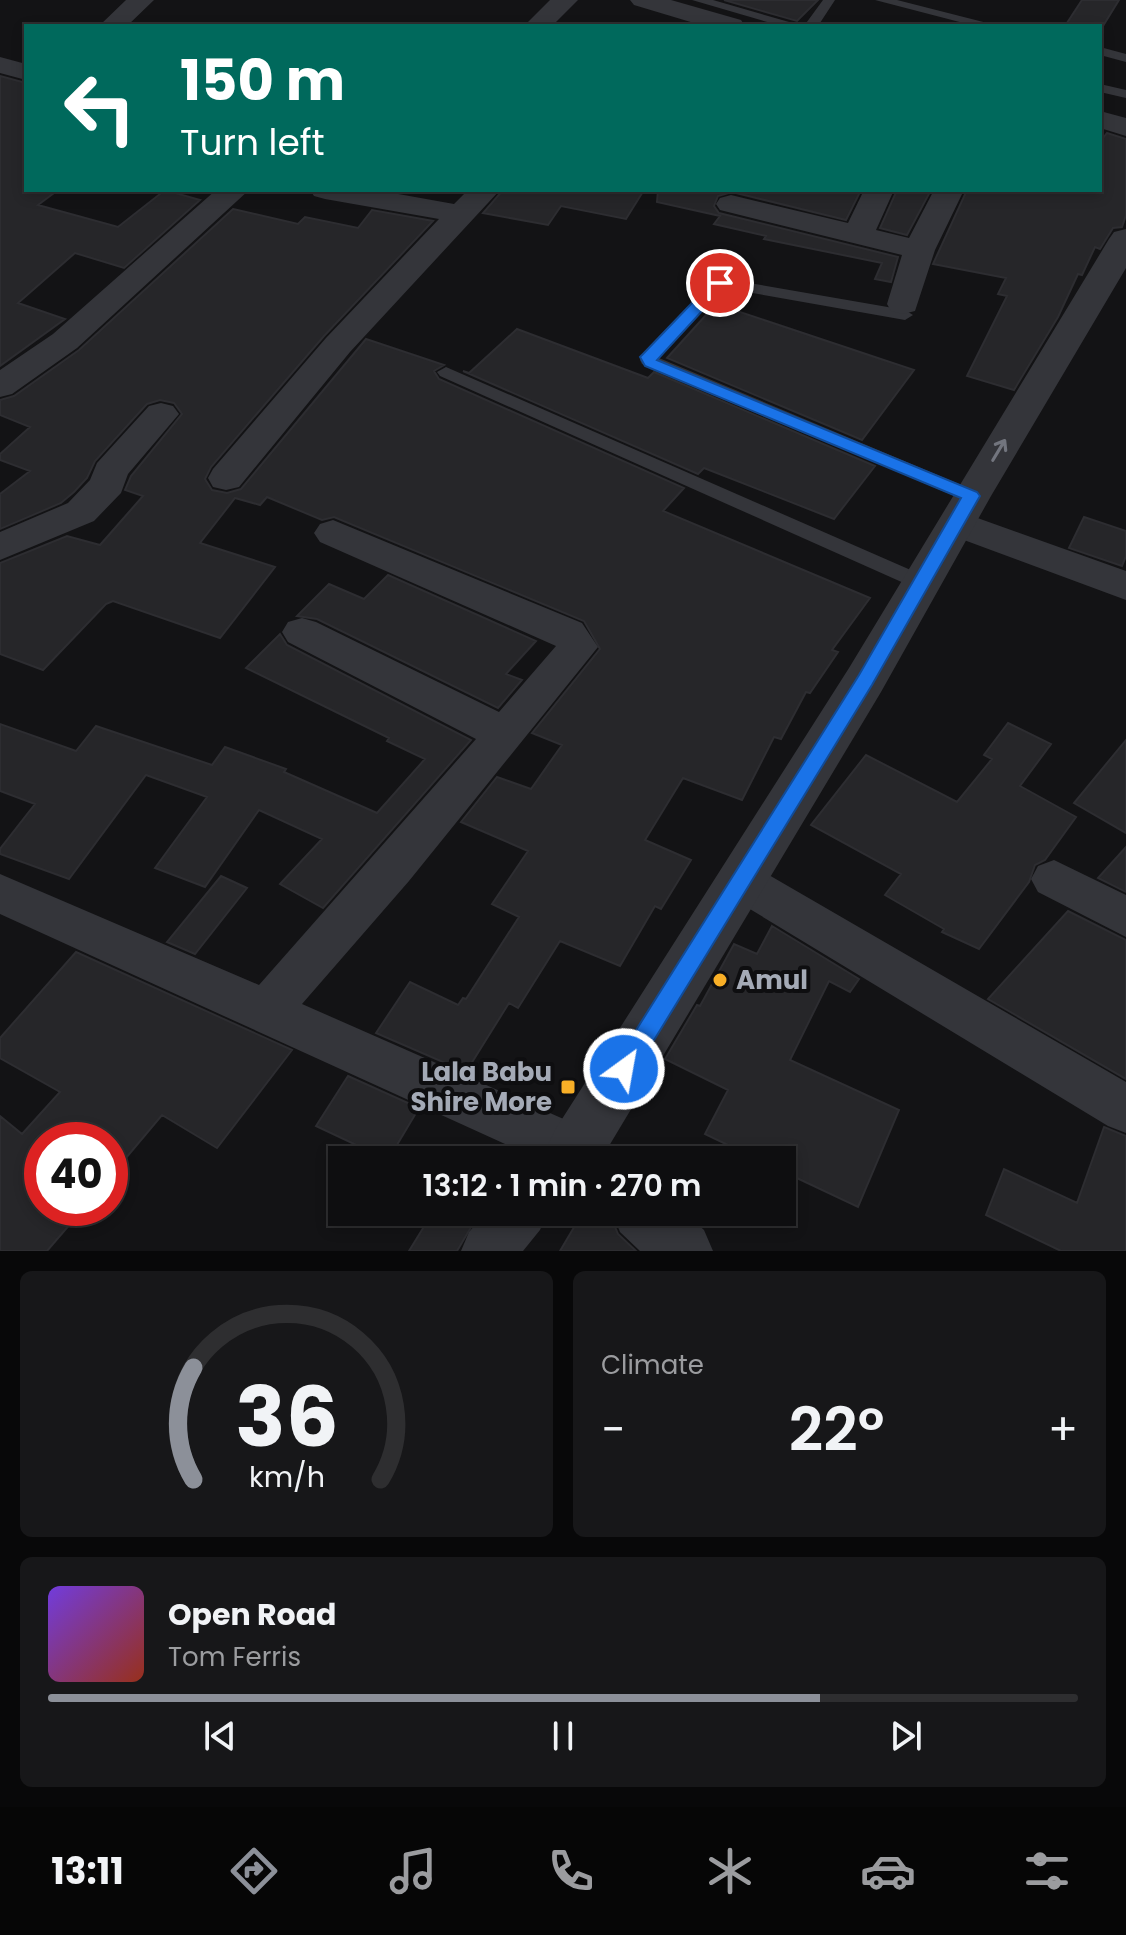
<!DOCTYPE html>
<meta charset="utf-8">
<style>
body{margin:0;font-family:Poppins,sans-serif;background:#171719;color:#f1f3f6;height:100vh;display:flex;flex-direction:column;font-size:30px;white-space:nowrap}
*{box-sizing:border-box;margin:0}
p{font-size:26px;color:#9b9c9f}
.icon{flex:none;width:44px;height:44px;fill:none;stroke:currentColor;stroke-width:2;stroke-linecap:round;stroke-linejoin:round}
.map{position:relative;height:1251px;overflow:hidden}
.side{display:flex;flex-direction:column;gap:20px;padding:20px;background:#080809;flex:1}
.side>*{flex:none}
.hud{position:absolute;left:24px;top:24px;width:1078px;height:168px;border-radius:0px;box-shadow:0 4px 12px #0003,0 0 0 2px #2e2e30;background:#00695c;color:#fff;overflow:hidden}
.speed{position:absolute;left:24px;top:1122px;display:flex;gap:16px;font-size:40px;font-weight:700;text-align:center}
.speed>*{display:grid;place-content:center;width:104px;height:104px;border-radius:50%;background:#0e0e10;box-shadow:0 4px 12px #0003,0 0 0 2px #2e2e30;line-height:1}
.speed .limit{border:12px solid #d22;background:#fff;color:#111}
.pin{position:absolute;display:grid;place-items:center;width:68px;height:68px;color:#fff;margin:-34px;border:4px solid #fff;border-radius:50%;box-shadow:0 2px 8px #0007}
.me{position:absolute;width:88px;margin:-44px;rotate:32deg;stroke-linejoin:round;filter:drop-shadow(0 0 6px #0008)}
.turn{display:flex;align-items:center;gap:28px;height:168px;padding:0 24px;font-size:36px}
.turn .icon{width:104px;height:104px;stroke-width:2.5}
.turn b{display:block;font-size:56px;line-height:68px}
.big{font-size:60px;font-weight:600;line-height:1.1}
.side .card{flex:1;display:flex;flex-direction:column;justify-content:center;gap:12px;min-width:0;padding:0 28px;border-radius:12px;background:#171719}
.side .dial{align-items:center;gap:0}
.dial svg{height:208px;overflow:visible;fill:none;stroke:#2e2e30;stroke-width:7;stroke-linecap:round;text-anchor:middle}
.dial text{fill:#f1f3f6;stroke:none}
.song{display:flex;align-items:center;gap:24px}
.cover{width:96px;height:96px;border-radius:12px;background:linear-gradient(135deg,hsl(260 70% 55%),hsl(10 70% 35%))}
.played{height:8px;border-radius:4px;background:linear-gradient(90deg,#8c9099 75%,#2e2e30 75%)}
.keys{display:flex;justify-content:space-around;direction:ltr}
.heat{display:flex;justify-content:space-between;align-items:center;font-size:44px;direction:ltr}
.side .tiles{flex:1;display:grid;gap:20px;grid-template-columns:1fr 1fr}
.card:last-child{grid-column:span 2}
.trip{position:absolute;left:328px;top:1146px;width:468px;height:80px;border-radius:0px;background:#0e0e10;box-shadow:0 4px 12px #0003,0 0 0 2px #2e2e30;font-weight:600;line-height:80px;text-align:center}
.dock{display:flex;height:128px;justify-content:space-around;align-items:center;background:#060606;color:#9b9c9f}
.dock .icon{width:56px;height:56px}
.dock .selected{color:#8c9099}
.dock b{font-size:36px;color:#f1f3f6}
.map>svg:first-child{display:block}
</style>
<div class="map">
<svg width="1126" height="1251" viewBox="0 0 1126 1251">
<rect width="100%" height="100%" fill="#131315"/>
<path fill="#262629" stroke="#2d2d31" stroke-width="2" d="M724 0H818L797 21Z
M1082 0H1119L1103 26H1065Z
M0 76 26 83V190H58L38 205 118 227 165 190 200 200 124 268 75 253 18 303 65 319 0 366Z
M1107 133 1126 139V215L1122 227 1113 228 1100 249 1095 247 1082 275 1078 274 1058 317 1014 390 967 376 1007 296 998 294 1006 278 933 264 967 190H1100V142Z
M503 190H644L626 219 561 206 548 225 483 213Z
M658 190H861L846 220 732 192 718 196 714 206 719 213 898 257 891 282 875 279 882 263 764 239 766 236 714 224 720 216 657 202Z
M897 190H931L907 235 880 228Z
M233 209 298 224 305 217 358 228 372 210 433 221 324 336 211 467 205 479 212 490 227 493 241 489 366 339 444 365 434 371 439 379 684 488 663 511 870 598 832 650 838 652 810 693 806 692 781 739 774 737 742 800 683 778 645 840 691 860 661 909 655 906 620 966 560 941 518 1008 509 1003 466 1072 376 1033 410 982 458 1005 463 998 466 999 519 917 492 904 528 851 461 822 497 777 531 789 562 745 532 733 600 649 584 621 334 517 322 520 267 497 260 505 235 498 200 543 275 567 220 638 113 601 106 604 43 670 0 654V563L67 536 100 545 143 496 125 490 131 476 182 414 174 403 160 400 147 404 95 461 87 478 74 492 61 503 0 529V494L30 471 0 460V454L30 427 0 415V400L14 396 79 350Z
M716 304 914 370 862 440 667 358Z
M517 329 648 378 654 372 875 466 834 519 704 468 698 474 463 371 469 373Z
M1084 517 1126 531V556L1122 566 1069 548Z
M388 575 536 641 506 674 522 680 498 708 317 619 297 616 329 584 364 599Z
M280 634 287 645 471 740 323 908 280 884 322 839 259 810 205 887 155 868 207 797 146 775 69 879 0 854V849L35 804 0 791V724L76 751 96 726 212 765 225 747 286 769 284 772 377 813 425 759 387 741 389 738 246 668Z
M1008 723 1051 744 1020 786 1076 817 1045 860 1035 865 1029 882 979 949 942 932 944 929 885 895 901 874 811 825 866 755 957 802 992 759 984 755Z
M1126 740V833L1074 803Z
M1126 847V892L1098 878Z
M221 876 247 888 195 954 167 942Z
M1068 911 1126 940V1079L988 999Z
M772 926 859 979 850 992 829 981 790 1060 899 1110 858 1207 782 1171V1160H759L705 1134 728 1090 665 1059 697 1005 700 1006 734 944 757 954Z
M76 952 292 1050 217 1148 162 1115 110 1177V1140H42V1208H84L47 1251H0V1116L22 1134 60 1092 0 1058V1038Z
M348 1076 419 1108 388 1160 316 1126Z
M1104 1127 1126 1136V1251H1061L986 1215 1004 1169 1077 1203Z
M433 1212H480L457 1251H409Z
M583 1212 609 1213 618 1234 636 1251H560Z"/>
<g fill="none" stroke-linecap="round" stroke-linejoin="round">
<path fill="#34353a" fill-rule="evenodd" d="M692 0H713L803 26H781Z
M823 0H835L818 26H804Z
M875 0H897L999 26H975Z
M1100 47 1126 54V62L1100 55Z
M1100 84 1126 90V98L1100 92Z
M720 278 905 310 913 315 905 320 724 288 659 358 978 492 980 496 978 500H964L642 364 640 360 642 356 714 280Z
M446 367 929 578 932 583 922 590 915 588 440 376 437 372Z"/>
<path fill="#34353a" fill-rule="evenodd" d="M126 0H154L127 26H99Z
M550 0H578L552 26H524Z
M630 0H671L741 20 745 26H704L634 5Z
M0 57 26 64V80L0 73Z
M1100 111 1126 118V136L1100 128Z
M216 190H249L77 348 12 394 0 397V370L53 334Z
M310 190H376L454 204 468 190H500L350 352 239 487 226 490 213 487 208 478 213 469 326 338 439 219 325 199 314 196Z
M864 190H894L876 230 909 238 934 190H964L935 250 915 311 903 314 891 311 887 304 902 255 720 210 716 204 720 198 731 195 848 223Z
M161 403 173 406 179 414 128 474 121 493 94 521 0 560V532L68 503 90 480 97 463 149 406Z
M958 511 1126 571V600L945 533 939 524 945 515Z
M333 520 582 623 598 647 409 881 302 1004 593 1132 601 1149 596 1160H540L0 914V874L259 985 476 739 288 642 282 632 288 622 302 618 316 622 499 712 556 646 320 542 314 533 320 524Z
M1054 860 1126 895V937L1038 892 1031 879 1038 866Z
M741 862 757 868 1126 1082V1133L1108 1126 725 894 718 881 725 868Z
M486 1212H548L540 1230 523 1251H461L469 1232Z"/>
<path fill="#34353a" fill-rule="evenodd" d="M1126 229V268L991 496 881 692 609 1146 615 1160H551L546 1149 555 1130 849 668 1109 239 1114 232Z
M612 1212H684L704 1230 713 1251H640L620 1232Z"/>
</g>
<defs><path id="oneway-shaft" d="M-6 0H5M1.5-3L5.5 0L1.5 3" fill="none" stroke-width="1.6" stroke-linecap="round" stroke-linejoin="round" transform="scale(2)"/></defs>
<use stroke="#72757e" href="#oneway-shaft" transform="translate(999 450) rotate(-59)"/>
<path fill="#1a73e8" stroke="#114b97" stroke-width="2" d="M720 279 725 280V286L657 360 977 492 980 496 872 685 632 1076 624 1079 616 1076 613 1069 616 1062 859 675 961 498 645 366 640 357 643 354 714 280Z"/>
<g fill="#f8af27" stroke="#0e0e10" stroke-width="3">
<circle cx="720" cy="980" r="8"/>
<rect x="560" y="1079" width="16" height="16" rx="4"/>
</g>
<g text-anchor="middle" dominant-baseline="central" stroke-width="8" stroke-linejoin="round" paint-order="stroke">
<g font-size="26" font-weight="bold" fill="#a4aab6" stroke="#0e0e10" text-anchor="start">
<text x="736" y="980">Amul</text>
<text x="552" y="1072" text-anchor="end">Lala Babu<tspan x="552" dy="30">Shire More</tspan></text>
</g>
</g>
</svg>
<div class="speed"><div class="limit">40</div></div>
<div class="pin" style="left:720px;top:283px;background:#d93025"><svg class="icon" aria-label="arrive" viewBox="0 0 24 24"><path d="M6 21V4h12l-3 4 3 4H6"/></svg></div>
<svg class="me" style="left:624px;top:1069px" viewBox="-20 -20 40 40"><circle r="17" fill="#1a73e8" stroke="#fff" stroke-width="3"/><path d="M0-11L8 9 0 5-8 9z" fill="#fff"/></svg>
<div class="trip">13:12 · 1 min · 270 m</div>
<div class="hud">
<div class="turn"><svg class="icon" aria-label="left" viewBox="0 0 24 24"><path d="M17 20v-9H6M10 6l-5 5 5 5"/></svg><div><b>150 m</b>Turn left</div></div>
</div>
</div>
<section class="side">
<div class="tiles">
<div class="card dial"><svg viewBox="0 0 100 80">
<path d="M14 69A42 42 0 1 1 86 69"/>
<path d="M14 69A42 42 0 0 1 14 26" stroke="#8c9099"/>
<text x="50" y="56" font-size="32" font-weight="700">36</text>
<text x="50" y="72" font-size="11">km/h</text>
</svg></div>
<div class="card"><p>Climate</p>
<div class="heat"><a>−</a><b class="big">22°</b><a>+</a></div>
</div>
<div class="card">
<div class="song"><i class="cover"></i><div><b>Open Road</b><p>Tom Ferris</p></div></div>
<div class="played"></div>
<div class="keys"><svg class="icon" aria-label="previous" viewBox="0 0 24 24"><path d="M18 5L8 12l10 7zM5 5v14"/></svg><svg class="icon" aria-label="pause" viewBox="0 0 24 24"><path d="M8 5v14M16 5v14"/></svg><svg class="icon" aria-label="next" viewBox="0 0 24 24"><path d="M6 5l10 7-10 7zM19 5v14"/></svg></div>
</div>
</div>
</section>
<nav class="dock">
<b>13:11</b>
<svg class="icon selected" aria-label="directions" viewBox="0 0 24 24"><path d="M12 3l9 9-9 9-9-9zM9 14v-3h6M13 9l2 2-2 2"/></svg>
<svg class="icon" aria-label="music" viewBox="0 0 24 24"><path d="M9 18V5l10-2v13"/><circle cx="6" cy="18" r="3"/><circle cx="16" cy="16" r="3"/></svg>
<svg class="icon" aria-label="phone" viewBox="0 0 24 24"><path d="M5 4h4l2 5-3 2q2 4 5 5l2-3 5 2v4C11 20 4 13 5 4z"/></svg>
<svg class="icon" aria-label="climate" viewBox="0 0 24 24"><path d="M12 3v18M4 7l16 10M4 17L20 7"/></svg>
<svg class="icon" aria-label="car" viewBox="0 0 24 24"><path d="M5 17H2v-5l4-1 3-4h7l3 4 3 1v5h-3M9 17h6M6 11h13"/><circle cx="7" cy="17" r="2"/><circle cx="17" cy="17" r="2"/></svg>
<svg class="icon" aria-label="filters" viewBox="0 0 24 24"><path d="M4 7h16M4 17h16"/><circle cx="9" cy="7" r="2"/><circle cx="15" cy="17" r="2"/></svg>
</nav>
